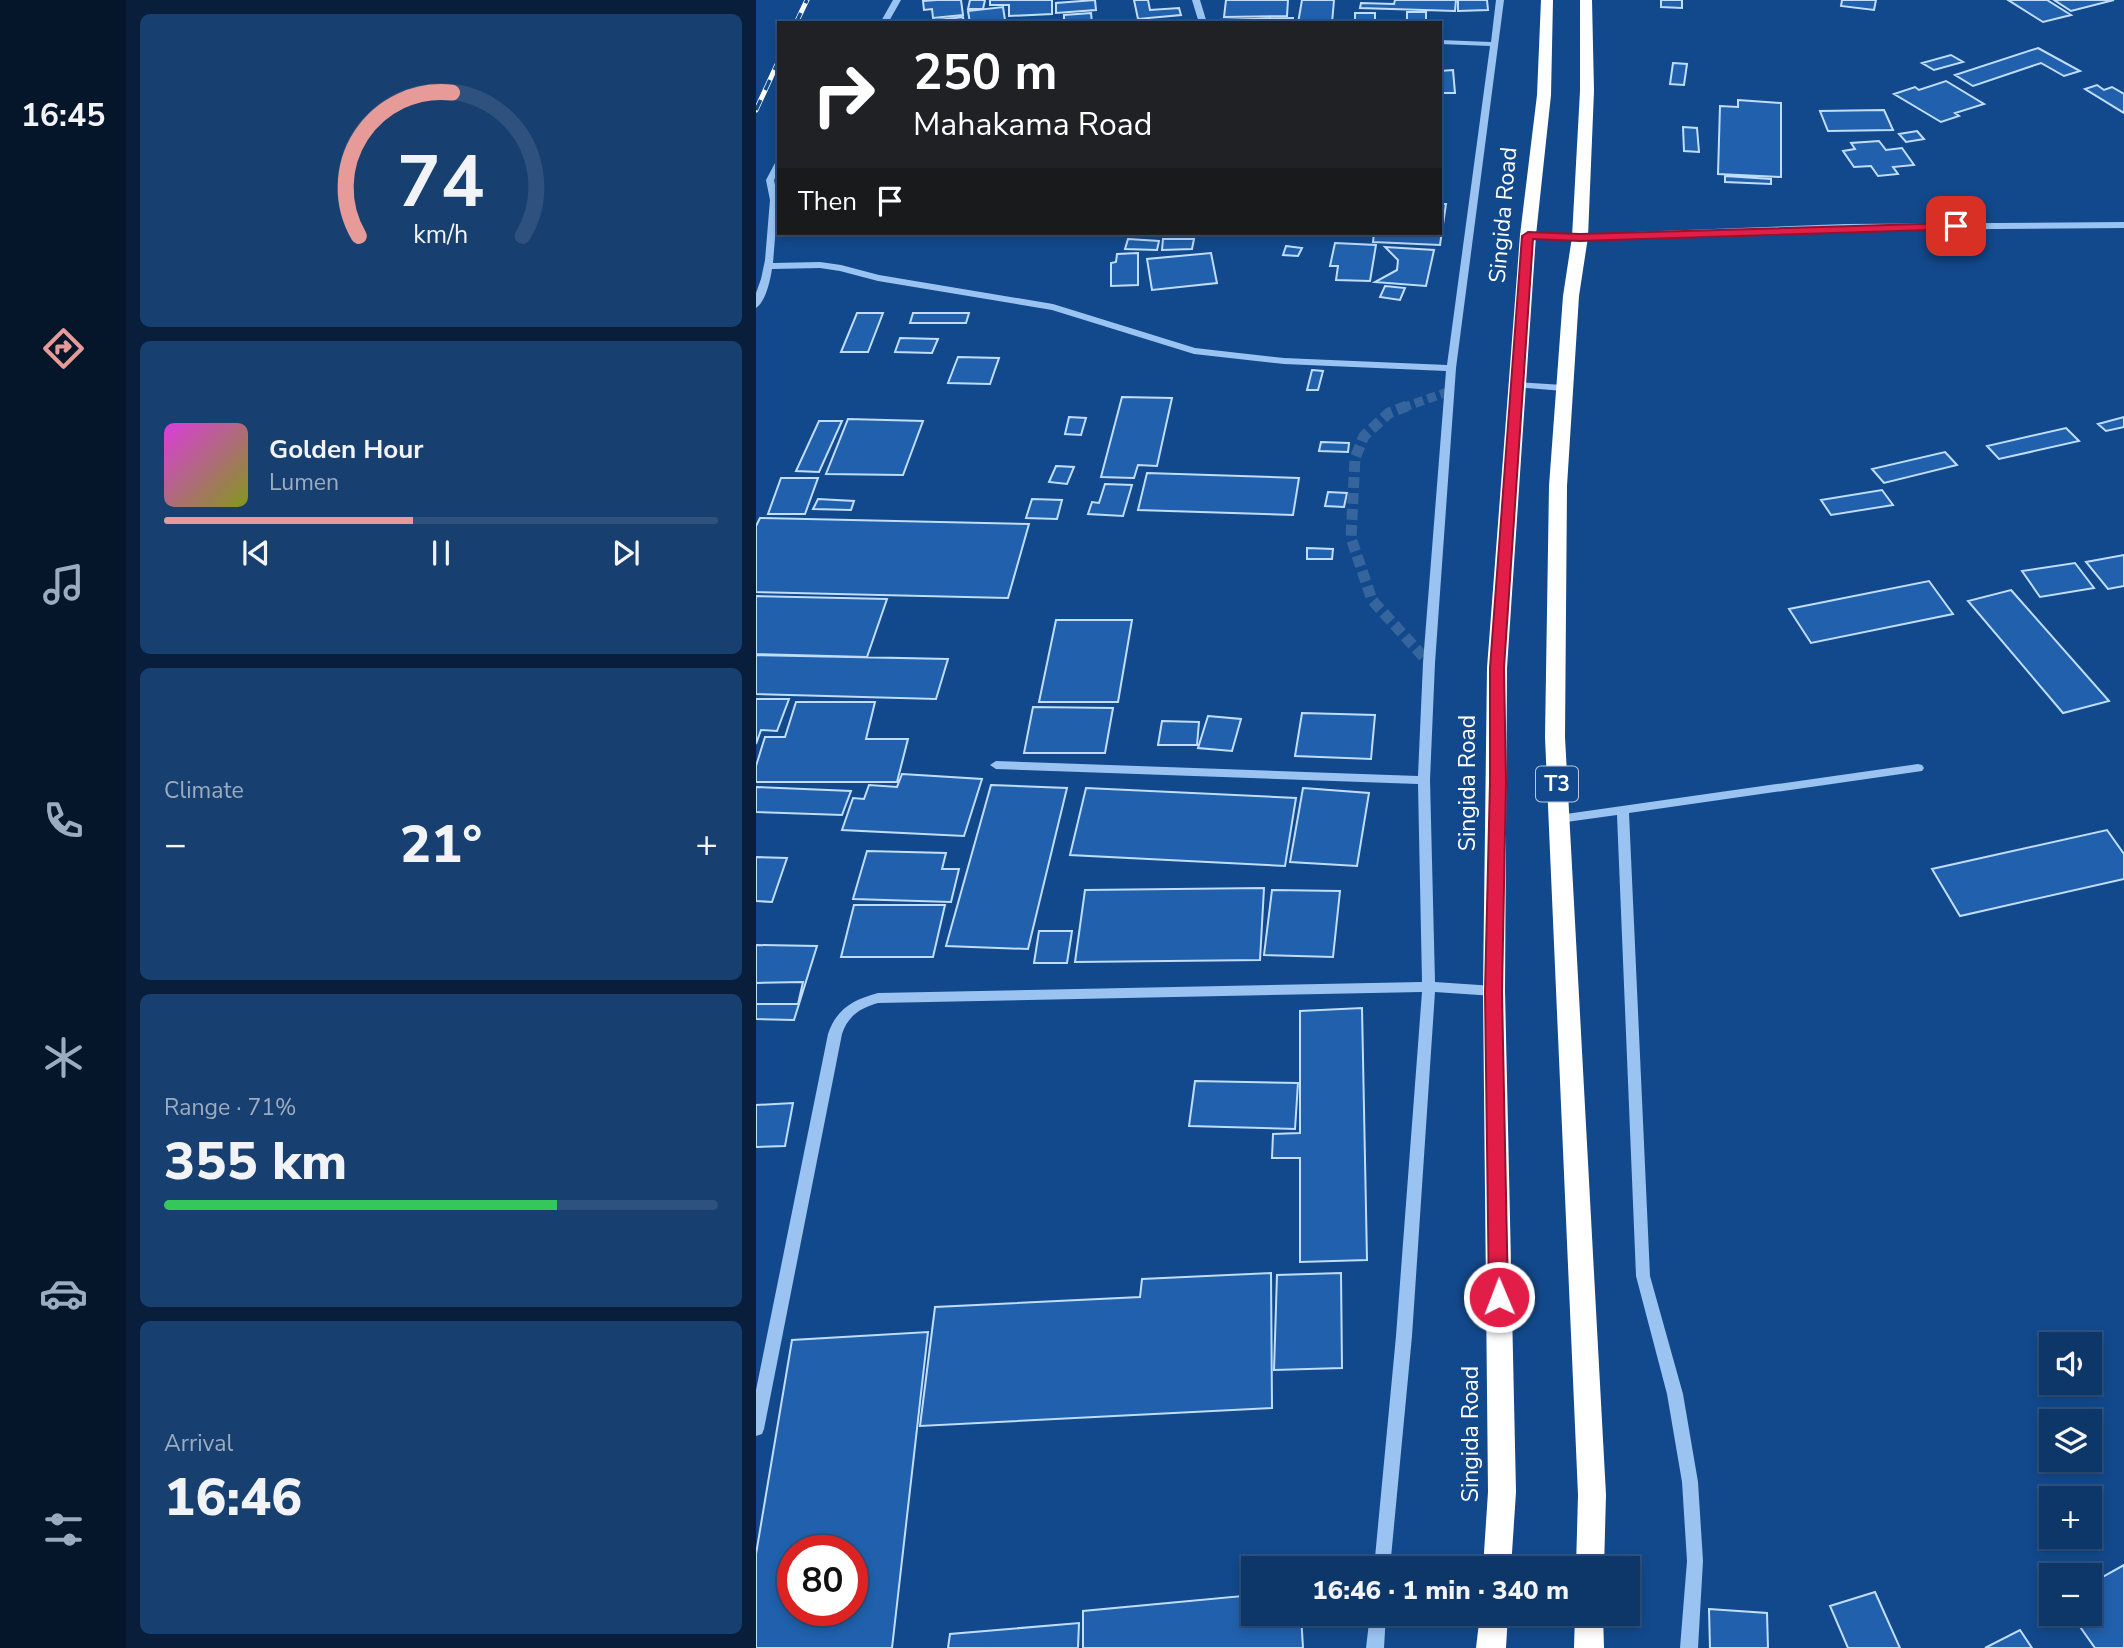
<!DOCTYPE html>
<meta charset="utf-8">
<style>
body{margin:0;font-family:"Nunito Sans",sans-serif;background:#173f6f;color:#f1f3f6;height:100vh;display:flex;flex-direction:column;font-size:26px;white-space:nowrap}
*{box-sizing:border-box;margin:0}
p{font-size:23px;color:#9bacc0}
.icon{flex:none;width:38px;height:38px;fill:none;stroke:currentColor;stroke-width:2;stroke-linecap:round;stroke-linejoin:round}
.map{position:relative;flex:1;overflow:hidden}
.details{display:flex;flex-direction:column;gap:14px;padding:14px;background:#081e3a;width:630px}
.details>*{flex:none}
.top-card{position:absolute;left:21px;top:21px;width:665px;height:214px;border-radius:0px;box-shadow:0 4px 10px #0003,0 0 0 2px #2e517d;background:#202124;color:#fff;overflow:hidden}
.controls{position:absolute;left:1283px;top:1332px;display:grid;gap:14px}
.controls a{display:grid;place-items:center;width:63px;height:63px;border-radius:0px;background:#0e3769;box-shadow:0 4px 10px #0003,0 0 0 2px #2e517d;font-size:35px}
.speed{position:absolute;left:21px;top:1535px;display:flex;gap:14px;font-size:35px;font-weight:700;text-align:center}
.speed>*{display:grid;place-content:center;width:91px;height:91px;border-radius:50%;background:#0e3769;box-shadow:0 4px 10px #0003,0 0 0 2px #2e517d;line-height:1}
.speed .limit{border:10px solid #d22;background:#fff;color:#111}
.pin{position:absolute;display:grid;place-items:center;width:60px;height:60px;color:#fff;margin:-30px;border-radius:14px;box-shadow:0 4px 10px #0006}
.me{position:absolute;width:77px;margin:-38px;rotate:359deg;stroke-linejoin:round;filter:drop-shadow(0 0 5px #0008)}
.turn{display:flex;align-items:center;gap:24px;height:147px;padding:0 21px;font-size:32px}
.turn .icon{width:91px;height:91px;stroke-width:2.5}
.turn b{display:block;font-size:49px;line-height:60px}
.then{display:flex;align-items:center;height:66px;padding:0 21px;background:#0003;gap:14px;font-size:26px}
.big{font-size:52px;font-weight:800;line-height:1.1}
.details .widget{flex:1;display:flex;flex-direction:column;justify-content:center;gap:10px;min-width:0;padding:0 24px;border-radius:10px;background:#173f6f}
.details .dial{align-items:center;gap:0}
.dial svg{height:182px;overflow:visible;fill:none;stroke:#2e517d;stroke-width:7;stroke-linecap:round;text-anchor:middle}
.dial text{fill:#f1f3f6;stroke:none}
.song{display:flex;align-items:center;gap:21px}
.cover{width:84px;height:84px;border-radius:10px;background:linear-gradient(135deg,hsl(300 70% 55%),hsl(70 70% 35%))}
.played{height:7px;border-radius:4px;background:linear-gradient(90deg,#e69b98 45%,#2e517d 45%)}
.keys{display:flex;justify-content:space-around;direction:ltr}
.heat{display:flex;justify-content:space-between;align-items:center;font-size:38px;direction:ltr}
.charge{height:10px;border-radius:5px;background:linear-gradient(90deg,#34c759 71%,#2e517d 0)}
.trip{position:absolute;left:485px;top:1556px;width:399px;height:70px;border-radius:0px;background:#0e3769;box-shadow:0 4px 10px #0003,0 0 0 2px #2e517d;font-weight:800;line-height:70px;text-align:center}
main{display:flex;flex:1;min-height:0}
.dock{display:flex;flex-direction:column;width:126px;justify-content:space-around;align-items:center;background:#06162a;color:#9bacc0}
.dock .icon{width:49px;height:49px}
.dock .current{color:#e69b98}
.dock b{font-size:32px;color:#f1f3f6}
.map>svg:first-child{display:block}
</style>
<main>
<nav class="dock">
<b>16:45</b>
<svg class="icon current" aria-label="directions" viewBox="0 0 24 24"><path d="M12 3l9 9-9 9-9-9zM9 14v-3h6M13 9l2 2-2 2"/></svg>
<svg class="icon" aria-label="music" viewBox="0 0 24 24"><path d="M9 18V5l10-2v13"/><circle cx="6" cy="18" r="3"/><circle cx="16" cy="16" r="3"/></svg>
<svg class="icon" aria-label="phone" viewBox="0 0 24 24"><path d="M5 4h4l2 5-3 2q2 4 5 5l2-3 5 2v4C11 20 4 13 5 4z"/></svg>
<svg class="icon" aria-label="climate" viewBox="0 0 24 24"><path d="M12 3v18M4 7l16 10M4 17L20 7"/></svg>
<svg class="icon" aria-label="car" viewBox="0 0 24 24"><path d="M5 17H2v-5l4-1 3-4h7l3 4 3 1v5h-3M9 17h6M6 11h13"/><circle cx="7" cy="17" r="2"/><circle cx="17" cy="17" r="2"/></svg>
<svg class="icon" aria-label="filters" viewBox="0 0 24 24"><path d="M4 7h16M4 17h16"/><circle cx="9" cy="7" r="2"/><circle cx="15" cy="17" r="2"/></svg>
</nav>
<section class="details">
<div class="widget dial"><svg viewBox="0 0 100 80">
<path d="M14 69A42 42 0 1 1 86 69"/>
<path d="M14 69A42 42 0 0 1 55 6" stroke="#e69b98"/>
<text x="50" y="56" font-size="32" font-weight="700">74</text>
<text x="50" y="72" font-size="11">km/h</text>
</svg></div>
<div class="widget">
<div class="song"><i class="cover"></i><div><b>Golden Hour</b><p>Lumen</p></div></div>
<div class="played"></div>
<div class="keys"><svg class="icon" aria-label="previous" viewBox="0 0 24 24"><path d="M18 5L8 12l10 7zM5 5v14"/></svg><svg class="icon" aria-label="pause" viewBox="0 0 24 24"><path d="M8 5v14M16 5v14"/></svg><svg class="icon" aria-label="next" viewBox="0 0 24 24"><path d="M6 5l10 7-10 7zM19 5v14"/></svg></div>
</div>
<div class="widget"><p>Climate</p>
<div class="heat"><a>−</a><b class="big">21°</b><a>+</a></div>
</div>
<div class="widget"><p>Range · 71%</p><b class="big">355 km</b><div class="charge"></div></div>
<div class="widget"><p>Arrival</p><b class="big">16:46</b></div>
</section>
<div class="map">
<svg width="1368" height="1648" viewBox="0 0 1368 1648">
<rect width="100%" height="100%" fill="#12498c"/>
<path fill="#2060ac" stroke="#c1ddfc" stroke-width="2" fill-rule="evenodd" d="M181 0H205L207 15 177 18 176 9 168 10 167 1Z
M214 0H229L227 9H212Z
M234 0H296V14L253 16V5H234Z
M339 0 340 10 300 13V3Z
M378 0H392L394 10 423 8 425 15 382 19Z
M470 0H532L531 16 468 17Z
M546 0H578L576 23H542Z
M639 0H700L699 11 604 8 605 3 638 4Z
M702 0H731L732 10 702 11Z
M905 0H926V8L905 7Z
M1086 0H1120L1118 10 1085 6Z
M1252 0H1291L1315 15 1287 22Z
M1298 0H1358L1315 11Z
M247 7 249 20 214 23 212 11Z
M651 12H670V23H651Z
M335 13 336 23H308V15Z
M599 13H619V21H599Z
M207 17 208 23 164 22Z
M537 18V23H463V20Z
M1282 48 1324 71 1308 76 1285 63 1217 86 1199 75Z
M1195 55 1207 62 1178 70 1166 63Z
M917 63 931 64 928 85 914 84Z
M697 70 699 93H684V71Z
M1190 81 1228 104 1199 113 1203 116 1185 122 1138 94 1159 87 1163 90Z
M1341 85 1348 90 1356 87 1368 94V113L1329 89Z
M982 100 1025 103V177L962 174 964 106 982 107Z
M1128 110 1137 130 1072 131 1064 111Z
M927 127 941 128 943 152 928 151Z
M1161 131 1168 139 1150 142 1143 134Z
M1123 141 1130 150 1146 148 1158 165 1137 167 1142 174 1122 176 1115 166 1098 167 1087 151 1099 149 1095 143Z
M969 176 1015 179V184L969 182Z
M684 204H690L684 245 617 242 618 233H684Z
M372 239 403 241 401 250 369 249Z
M407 239H438L436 249 406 250Z
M579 243 620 245 614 281 580 280 582 266H574Z
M530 246 546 248 542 256 527 255Z
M629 247 678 250 670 286 619 282 641 270 642 260Z
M382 253V285L355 286V263L360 262 361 254Z
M455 253 461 283 396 290 391 259Z
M629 286 649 288 644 300 624 297Z
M101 313H127L112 352H85Z
M157 313H213L210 323H154Z
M144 338 182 339 176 353 139 352Z
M202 357 243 358 234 384 192 383Z
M556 370 567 371 562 390H551Z
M366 397 416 398 401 466 382 465 378 478 345 477Z
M313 417 330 418 325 435 309 434Z
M1368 417V427L1350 431 1342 424Z
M92 419 167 421 147 475 70 474Z
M63 421H86L63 472 40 471Z
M1310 428 1323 441 1243 459 1231 446Z
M565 442 593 443 592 452 563 451Z
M1189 452 1201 465 1128 483 1116 469Z
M300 466 318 467 311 484 293 482Z
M391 473 543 478 537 515 382 510Z
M25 478H62L49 514H12Z
M349 484 376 485 367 516 332 514 336 502 343 503Z
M1126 490 1137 505 1075 515 1065 500Z
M572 492 591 493 588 507 569 506Z
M62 499 98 501 95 510 57 509Z
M276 499 306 500 301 519 270 518Z
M4 518 273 524 252 598 0 592V526Z
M551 548 577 549 576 559H551Z
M1368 555V586L1352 589 1330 562Z
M1319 563 1338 588 1284 597 1266 571Z
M1173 581 1197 614 1055 643 1033 609Z
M1255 590 1353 701 1307 713 1212 601Z
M0 596 131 599 111 657 0 654Z
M300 620H376L362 702H283Z
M0 655 192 659 180 699 0 694Z
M0 699H33L21 731 5 730 0 744Z
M40 702H119L110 739H152L141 782H0V766L9 737H29Z
M277 707 357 708 349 753H268Z
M546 713 619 715 615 759 539 756Z
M452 716 485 719 476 751 442 748Z
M406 721 443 722 441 745H402Z
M146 774 226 779 208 836 86 830 97 798 108 799 113 785 141 787Z
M235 785 311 788 272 949 190 946Z
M0 787 95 791 86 815 0 812Z
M330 788 540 798 529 866 314 855Z
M547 788 613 793 601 866 534 862Z
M1351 830 1368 854V879L1204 916 1176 869Z
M111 851 190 853 186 869H203L195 902 97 899Z
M0 857 31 858 16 902 0 901Z
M508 888 504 960 319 962 329 890Z
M516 890 584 891 577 957 508 955Z
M98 905H189L177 957H85Z
M283 931H316L311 963H278Z
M0 945 61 946 38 1020 0 1019Z
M47 982 42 1004H0V983Z
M606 1008 611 1260 544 1262V1158H516L517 1134 544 1133V1011Z
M439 1081 542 1083 539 1129 433 1126Z
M37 1103 29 1146 0 1147V1105Z
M515 1273 516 1408 164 1426 179 1307 384 1297 386 1279Z
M585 1273 586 1368 518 1370 521 1275Z
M172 1332 136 1648H0V1554L36 1340ZM37 1550H96V1610H37Z
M1368 1565V1648H1339L1315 1614H1334V1584Z
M1119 1592 1144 1648H1092L1074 1606Z
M497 1595V1614H545L547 1648H327V1611Z
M953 1609 1011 1613 1012 1648H954Z
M323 1623 322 1648H192L194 1634Z
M1264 1630 1276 1648H1229Z"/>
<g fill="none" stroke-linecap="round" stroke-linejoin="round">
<path stroke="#36649d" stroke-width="9" stroke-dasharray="9 4.5" stroke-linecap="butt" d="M646 408 694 391"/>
<path stroke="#36649d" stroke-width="11" stroke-dasharray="11 5" stroke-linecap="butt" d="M651 406 633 413 608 436 599 458 595 538 616 600 673 663"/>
<path fill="#9ac3f1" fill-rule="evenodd" d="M137 0H145L132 23H124Z
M436 0H444L451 23H443Z
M740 0H748L700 368 679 663 674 780 679 982 738 986 743 987 745 991 743 995 738 996 679 992 656 1336 634 1568H618L640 1336 666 992 122 1003C104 1008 92 1016 86 1034L8 1429 6 1434 0 1436V1390L72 1034C81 1008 97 1000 122 993L666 982 662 784 240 769 234 765 240 761 662 776 667 663 690 371 528 364 438 354 296 310 122 281 84 271 64 268 16 269C14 281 10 301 0 308V293L5 279 9 260 14 200 10 180 19 163 23 161V171L18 180 22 200 17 263 64 262 85 265 123 275 297 304 439 348 528 358 691 365 734 46 684 44V40L735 42Z
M1368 222V228L1089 230 824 240 772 238 768 235 772 232 824 234 1089 224Z
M761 382 807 385 812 388 807 391 758 387 756 385Z
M1162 764 1166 765 1168 768 1166 771 873 813 894 1276 927 1394 942 1482 947 1561 942 1648H924L931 1561 926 1482 911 1394 880 1276 861 815 803 823 797 819 803 815Z
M614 1614H630L628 1648H610Z"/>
<path fill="#fff" fill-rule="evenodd" d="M785 0H797L795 95 780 235 751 668 749 991 760 1492 755 1568H727L732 1492 727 991 731 668 764 235 781 95Z
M824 0H836L838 91 832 237 823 296 811 486 809 737 850 1495 848 1568H820L822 1495 789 737 793 486 807 296 816 237 824 91Z
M724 1614H752L750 1648H720Z
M819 1614H847L848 1648H818Z"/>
<g stroke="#fff" stroke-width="5">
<path id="rail" d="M40 23 51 0
M0 110 23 60"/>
</g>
<use href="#rail" stroke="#12498c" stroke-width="3.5" stroke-dasharray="11" stroke-linecap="butt"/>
</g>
<path fill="#e11d48" stroke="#92132f" stroke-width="2" d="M1200 223 1206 226 1205 229 824 241 777 239 748 668 750 782 746 992 752 1297 749 1304 743 1306 736 1304 733 1297 729 992 734 782V668L766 236 772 232 824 234Z"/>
<g text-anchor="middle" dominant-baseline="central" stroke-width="7" stroke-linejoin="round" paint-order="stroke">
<rect fill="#12498c" stroke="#b8c8dc" stroke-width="2" x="780" y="766.5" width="42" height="35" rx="5"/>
<g font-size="21" font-weight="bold" fill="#fff">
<text x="801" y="784">T3</text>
</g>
<g font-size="23" fill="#fff" stroke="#12498c">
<text transform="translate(747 215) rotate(-85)">Singida Road</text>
<text transform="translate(711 783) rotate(-90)">Singida Road</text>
<text transform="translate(714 1434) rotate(-90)">Singida Road</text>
</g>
</g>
</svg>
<div class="controls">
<a><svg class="icon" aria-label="sound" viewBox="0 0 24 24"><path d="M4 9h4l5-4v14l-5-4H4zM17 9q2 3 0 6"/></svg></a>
<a><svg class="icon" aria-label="layers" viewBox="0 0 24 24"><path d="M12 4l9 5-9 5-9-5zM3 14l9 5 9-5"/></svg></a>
<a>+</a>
<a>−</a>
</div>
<div class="speed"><div class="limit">80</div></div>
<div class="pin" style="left:1200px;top:226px;background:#d93025"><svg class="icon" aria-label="arrive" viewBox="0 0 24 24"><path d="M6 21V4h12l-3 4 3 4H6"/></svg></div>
<svg class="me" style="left:743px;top:1297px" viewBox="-20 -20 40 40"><circle r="17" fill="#e11d48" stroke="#fff" stroke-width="3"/><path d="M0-11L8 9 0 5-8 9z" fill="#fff"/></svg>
<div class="trip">16:46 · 1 min · 340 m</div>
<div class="top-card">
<div class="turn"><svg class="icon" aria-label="right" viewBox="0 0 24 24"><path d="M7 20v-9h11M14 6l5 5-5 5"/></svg><div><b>250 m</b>Mahakama Road</div></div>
<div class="then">Then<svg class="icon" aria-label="arrive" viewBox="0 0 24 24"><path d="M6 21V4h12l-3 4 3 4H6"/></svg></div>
</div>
</div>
</main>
